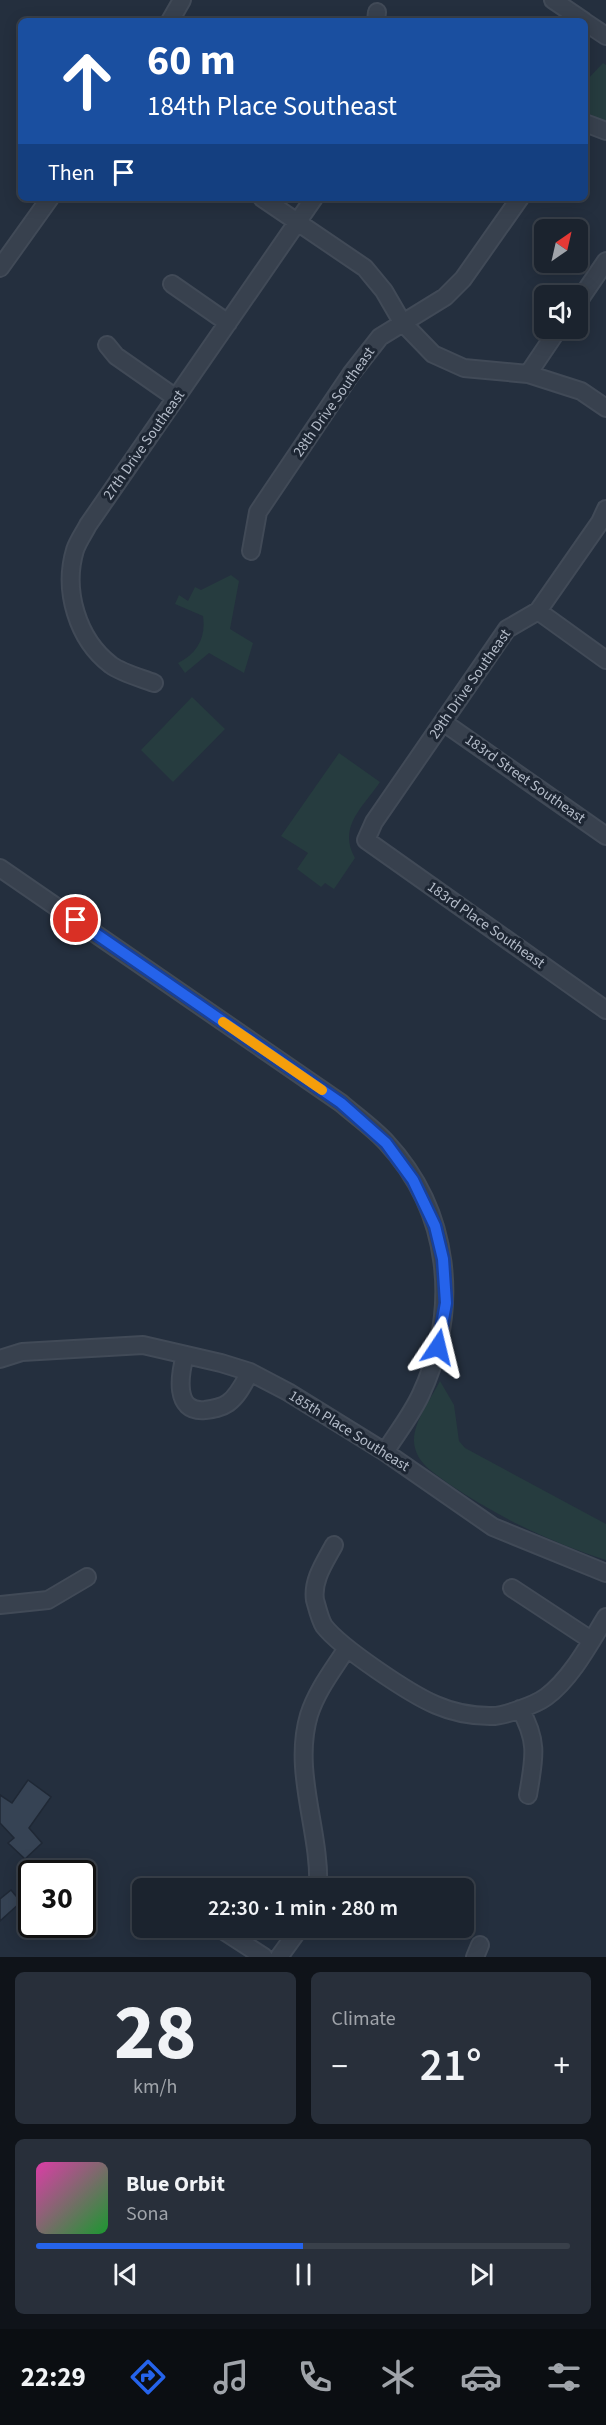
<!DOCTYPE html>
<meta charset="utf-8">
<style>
body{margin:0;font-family:"Source Sans 3",sans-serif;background:#282f3a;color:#f1f3f6;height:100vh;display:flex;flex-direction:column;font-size:22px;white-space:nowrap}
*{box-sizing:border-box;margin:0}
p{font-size:20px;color:#a0a4aa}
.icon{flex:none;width:33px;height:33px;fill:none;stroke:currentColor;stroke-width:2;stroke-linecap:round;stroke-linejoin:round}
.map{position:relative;height:1957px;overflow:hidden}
.side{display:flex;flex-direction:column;gap:15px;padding:15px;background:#0f1319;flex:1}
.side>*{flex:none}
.banner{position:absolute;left:18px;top:18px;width:570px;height:183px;border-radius:9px;box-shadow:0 3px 15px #0003,0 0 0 2px #39404a;background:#1a4fa0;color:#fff;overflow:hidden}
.needle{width:39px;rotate:34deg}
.buttons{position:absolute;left:534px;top:219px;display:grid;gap:12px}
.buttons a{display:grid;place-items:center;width:54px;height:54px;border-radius:9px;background:#1b232e;box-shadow:0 3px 15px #0003,0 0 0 2px #39404a;font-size:30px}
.speed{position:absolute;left:18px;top:1860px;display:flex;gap:12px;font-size:30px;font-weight:700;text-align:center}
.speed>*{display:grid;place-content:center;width:78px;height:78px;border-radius:50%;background:#1b232e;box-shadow:0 3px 15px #0003,0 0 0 2px #39404a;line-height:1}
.speed .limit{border:3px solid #111;border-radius:9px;background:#fff;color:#111}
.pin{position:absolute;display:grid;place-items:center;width:51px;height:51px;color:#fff;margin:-26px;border:3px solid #fff;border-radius:50%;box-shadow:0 2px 6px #0007}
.me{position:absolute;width:66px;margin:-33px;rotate:10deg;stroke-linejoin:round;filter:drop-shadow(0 0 4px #0008)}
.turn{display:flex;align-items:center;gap:21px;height:126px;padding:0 30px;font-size:27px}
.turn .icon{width:78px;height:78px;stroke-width:2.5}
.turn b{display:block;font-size:42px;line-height:51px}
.then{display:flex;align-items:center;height:57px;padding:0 30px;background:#0003;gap:12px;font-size:22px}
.big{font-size:45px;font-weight:600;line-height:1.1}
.side .card{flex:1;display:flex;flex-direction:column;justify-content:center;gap:9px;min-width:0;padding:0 21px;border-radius:9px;background:#282f3a}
.side .dial{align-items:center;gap:0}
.dial b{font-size:78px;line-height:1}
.song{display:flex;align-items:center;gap:18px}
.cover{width:72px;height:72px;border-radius:9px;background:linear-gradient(135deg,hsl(320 70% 55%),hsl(130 70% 35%))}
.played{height:6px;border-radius:3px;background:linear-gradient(90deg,#2563eb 50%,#39404a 50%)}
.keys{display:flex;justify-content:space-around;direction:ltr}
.heat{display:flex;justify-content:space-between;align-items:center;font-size:33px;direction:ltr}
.side .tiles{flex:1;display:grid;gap:15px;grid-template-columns:1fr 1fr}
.card:last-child{grid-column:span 2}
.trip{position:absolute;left:132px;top:1878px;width:342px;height:60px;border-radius:9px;background:#1b232e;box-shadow:0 3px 15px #0003,0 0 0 2px #39404a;font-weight:600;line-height:60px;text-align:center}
.tabs{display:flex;height:96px;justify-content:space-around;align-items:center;background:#0b0e12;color:#a0a4aa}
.tabs .icon{width:42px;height:42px}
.tabs .current{color:#2563eb}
.tabs b{font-size:27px;color:#f1f3f6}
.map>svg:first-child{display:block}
</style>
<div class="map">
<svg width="606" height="1957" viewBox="0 0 606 1957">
<rect width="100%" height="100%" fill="#242f3e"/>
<path fill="#263c3f" d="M603 63 606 65V124L590 114H585V82Z
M231 575 239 581 230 629 253 643 244 673 209 653 185 673 178 663C198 653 206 637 203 616L175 604 179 595 188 601 195 587 201 590Z
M192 697 225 729 173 782 141 750Z
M339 753 380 782C364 806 337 827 355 858L334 889 325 883 321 887 297 869 308 853 281 836Z
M440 1381 454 1405 459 1441 465 1448 606 1524V1560C550 1542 498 1517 449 1484 436 1474 419 1465 415 1448 409 1427 431 1399 440 1381Z"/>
<path fill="#364354" stroke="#1f2835" stroke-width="1.5" d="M28 1780 51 1797 29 1828 42 1843 25 1859 8 1843 14 1838 0 1823V1795L12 1803Z
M11 1890 21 1902 0 1921V1899Z"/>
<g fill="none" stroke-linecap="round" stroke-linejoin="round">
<g stroke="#414a57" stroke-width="20">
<path id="minor" d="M553 0 584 21
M170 21 182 0
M376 21 377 12
M585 22 606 36
M585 123 606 131
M262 198 365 268 384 291 402 322 433 354 464 368 528 374 581 391 606 408
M0 268 50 198
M172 284 228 323
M578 302 606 261
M107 345 116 356 176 398
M528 374 559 328
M606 509 600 522 538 611 507 629 374 822 366 840 606 1010
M251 551 258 512 351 374 380 337 445 297 463 279 520 198
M538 611 606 660
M154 683C141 678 122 673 111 665 77 639 63 590 75 550 78 541 84 533 88 525L314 198
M443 722 606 836
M0 868 341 1103C356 1116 373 1128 386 1142 451 1212 460 1309 421 1394 412 1414 397 1433 385 1452
M185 1355C180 1374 173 1413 205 1410 213 1409 221 1408 228 1403 238 1396 244 1383 250 1372
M0 1359 22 1352 143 1345 221 1363 250 1372 288 1392 385 1452 493 1527 606 1573
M334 1545C325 1562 312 1580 315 1600 317 1607 320 1620 324 1626 341 1648 410 1694 436 1705 452 1712 473 1716 490 1716 502 1717 535 1705 546 1697 571 1679 590 1643 606 1617
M512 1588 591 1640
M0 1605 48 1600 87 1577
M520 1709C539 1742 534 1759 528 1795
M318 1888C321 1832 292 1772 309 1715 317 1690 333 1670 347 1648
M221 1929 264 1957
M279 1957 300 1928
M475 1957 480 1945"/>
</g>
<use href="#minor" stroke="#38414e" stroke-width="16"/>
</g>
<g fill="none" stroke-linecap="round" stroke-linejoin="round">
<g stroke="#184099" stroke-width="15">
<path id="route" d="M76 920 341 1103 386 1143 413 1180 435 1226 443 1259 446 1303 438 1347"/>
</g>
<use href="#route" stroke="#2563eb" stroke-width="10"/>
<path stroke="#f59e0b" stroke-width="10" d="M223 1022 322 1090"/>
</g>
<g text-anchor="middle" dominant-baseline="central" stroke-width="6" stroke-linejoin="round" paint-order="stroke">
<g font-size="15" fill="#b4bcc9" stroke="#1d2633">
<text transform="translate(334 402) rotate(-55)">28th Drive Southeast</text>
<text transform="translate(144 445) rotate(-55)">27th Drive Southeast</text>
<text transform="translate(470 684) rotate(-55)">29th Drive Southeast</text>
<text transform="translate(525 779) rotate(35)">183rd Street Southeast</text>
<text transform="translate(486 925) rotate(35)">183rd Place Southeast</text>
<text transform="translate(349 1431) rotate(32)">185th Place Southeast</text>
</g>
</g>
</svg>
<div class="buttons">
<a><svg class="needle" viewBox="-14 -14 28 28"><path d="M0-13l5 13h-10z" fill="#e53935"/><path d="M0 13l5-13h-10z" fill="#a0a4aa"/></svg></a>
<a><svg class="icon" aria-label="sound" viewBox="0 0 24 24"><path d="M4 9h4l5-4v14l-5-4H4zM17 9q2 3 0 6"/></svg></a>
</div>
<div class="speed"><div class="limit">30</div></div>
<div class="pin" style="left:76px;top:920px;background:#d93025"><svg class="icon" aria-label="arrive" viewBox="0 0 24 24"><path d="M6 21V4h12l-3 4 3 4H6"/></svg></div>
<svg class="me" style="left:438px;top:1347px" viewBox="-20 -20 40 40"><path d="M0-17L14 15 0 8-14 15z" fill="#2563eb" stroke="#fff" stroke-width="4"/></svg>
<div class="trip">22:30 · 1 min · 280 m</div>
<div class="banner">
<div class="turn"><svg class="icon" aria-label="ahead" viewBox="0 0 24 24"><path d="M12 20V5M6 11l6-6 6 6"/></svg><div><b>60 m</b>184th Place Southeast</div></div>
<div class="then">Then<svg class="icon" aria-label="arrive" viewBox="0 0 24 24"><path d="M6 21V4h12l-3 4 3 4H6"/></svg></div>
</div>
</div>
<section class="side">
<div class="tiles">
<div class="card dial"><b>28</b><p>km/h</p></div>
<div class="card"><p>Climate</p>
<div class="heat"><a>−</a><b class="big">21°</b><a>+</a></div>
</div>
<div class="card">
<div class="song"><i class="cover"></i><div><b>Blue Orbit</b><p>Sona</p></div></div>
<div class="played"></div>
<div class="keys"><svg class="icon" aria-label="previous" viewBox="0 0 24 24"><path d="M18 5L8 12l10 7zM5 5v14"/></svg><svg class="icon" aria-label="pause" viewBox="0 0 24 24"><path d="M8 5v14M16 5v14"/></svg><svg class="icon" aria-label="next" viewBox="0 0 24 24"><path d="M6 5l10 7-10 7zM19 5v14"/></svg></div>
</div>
</div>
</section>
<nav class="tabs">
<b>22:29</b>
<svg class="icon current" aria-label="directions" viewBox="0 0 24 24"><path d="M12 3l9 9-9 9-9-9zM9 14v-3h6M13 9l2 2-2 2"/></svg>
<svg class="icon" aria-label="music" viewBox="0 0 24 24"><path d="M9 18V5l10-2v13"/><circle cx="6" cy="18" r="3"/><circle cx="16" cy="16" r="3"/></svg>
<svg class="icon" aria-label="phone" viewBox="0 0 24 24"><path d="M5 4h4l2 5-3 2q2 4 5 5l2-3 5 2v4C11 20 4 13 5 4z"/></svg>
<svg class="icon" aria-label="climate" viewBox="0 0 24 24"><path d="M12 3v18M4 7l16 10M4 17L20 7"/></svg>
<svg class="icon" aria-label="car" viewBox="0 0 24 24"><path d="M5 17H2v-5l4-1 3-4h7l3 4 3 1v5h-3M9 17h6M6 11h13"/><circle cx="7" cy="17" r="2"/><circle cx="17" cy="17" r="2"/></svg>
<svg class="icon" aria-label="filters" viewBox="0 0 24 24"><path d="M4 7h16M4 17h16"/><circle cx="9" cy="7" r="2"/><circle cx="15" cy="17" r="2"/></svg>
</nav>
